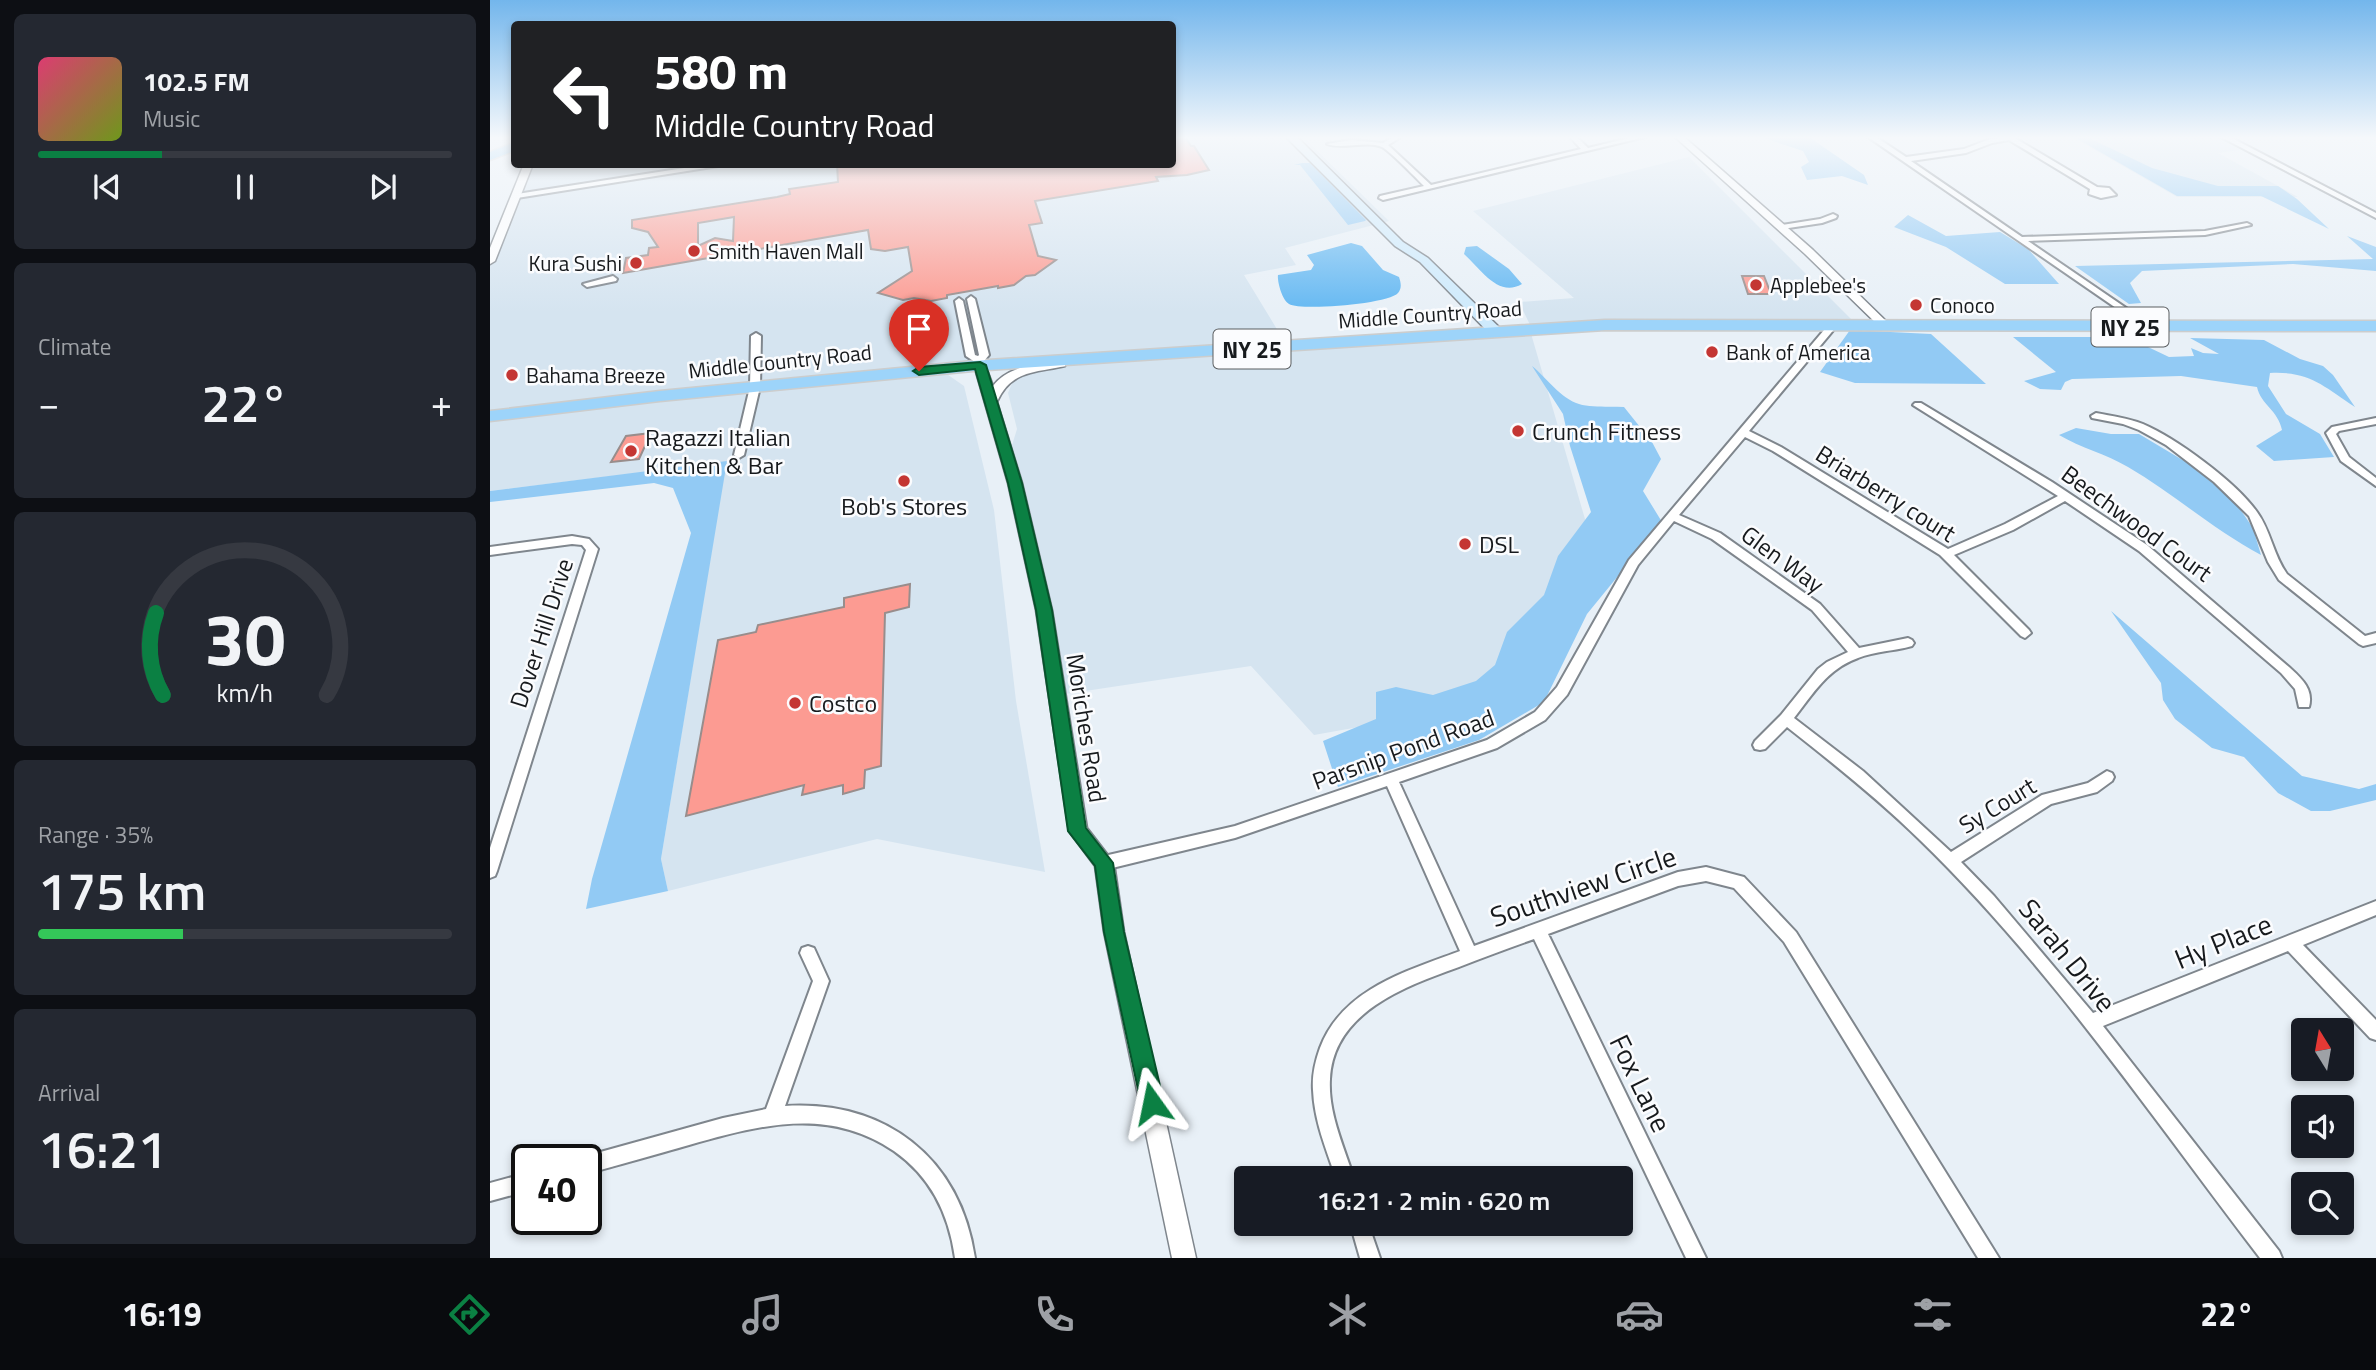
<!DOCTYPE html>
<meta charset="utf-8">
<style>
body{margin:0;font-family:"Titillium Web",sans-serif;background:#242831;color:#f1f3f6;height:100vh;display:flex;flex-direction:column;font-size:26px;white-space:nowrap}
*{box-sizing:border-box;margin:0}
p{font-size:23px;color:#9ea1a6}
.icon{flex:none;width:38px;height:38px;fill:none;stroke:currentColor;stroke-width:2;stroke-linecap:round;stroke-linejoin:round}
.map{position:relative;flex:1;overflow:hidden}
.details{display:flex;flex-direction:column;gap:14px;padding:14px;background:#0d0f14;width:490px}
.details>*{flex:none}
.banner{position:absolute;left:21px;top:21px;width:665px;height:147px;border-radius:7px;box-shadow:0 4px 10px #0003;background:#202124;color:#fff;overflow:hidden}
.needle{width:46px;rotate:349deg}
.fabs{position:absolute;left:1801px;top:1018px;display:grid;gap:14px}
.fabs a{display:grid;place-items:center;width:63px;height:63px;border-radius:7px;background:#171b24;box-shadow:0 4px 10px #0003;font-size:35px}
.speed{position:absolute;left:21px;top:1144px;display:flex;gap:14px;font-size:35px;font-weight:700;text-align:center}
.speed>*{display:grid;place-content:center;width:91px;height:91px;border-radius:50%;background:#171b24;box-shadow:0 4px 10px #0003;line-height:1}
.speed .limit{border:4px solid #111;border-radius:10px;background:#fff;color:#111}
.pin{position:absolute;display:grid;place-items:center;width:60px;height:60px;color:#fff;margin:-72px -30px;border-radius:50% 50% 50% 0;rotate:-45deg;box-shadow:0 0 7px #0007}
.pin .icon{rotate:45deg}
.me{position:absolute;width:77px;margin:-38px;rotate:348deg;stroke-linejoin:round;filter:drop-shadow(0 0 5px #0008)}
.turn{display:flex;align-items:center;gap:24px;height:147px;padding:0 28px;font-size:32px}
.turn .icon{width:91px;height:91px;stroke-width:2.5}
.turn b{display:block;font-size:49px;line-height:60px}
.big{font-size:52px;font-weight:600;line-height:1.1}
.details .card{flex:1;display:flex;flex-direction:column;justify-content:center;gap:10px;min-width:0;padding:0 24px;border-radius:10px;background:#242831}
.details .dial{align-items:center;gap:0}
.dial svg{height:182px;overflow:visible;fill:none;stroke:#363941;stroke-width:7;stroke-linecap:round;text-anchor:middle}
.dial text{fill:#f1f3f6;stroke:none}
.song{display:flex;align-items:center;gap:21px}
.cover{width:84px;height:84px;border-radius:10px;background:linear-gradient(135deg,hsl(340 70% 55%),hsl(80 70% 35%))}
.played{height:7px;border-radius:4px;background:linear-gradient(90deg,#0b8043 30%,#363941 30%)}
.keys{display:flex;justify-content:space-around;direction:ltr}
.heat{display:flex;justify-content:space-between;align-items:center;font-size:38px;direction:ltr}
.charge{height:10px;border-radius:5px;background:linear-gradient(90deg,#34c759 35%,#363941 0)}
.trip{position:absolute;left:744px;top:1166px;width:399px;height:70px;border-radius:7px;background:#171b24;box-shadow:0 4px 10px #0003;font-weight:600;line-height:70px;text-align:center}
.dock{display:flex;height:112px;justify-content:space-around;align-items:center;background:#090b0e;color:#9ea1a6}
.dock .icon{width:49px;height:49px}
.dock .current{color:#0b8043}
.dock b{font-size:32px;color:#f1f3f6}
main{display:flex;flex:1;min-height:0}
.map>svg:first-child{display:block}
</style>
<main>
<section class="details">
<div class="card">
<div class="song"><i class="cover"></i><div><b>102.5 FM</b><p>Music</p></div></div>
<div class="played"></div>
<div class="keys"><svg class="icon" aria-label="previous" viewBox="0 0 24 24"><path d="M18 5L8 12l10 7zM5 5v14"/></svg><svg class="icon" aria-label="pause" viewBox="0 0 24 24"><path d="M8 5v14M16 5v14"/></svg><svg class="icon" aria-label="next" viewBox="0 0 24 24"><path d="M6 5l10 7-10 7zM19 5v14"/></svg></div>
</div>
<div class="card"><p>Climate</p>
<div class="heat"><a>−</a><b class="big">22°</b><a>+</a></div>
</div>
<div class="card dial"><svg viewBox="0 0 100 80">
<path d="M14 69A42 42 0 1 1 86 69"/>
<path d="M14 69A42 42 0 0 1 11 33" stroke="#0b8043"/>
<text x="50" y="56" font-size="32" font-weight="700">30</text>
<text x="50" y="72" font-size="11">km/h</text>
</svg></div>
<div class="card"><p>Range · 35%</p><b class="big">175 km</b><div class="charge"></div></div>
<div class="card"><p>Arrival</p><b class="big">16:21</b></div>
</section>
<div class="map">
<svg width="1886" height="1258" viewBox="0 0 1886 1258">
<rect width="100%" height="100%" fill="#e8f0f7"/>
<path fill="#d5e4f0" d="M683 137H813L899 221 795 248 806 265 754 275 788 331 793 346 1042 329 1029 302 1084 298 983 211 1199 157 1367 325 1042 330V337L1111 574 1013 689 897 722 824 735 761 666 562 696 519 455 527 429 518 393 525 376 539 363 451 370 474 386 504 510 526 701 555 872 387 839 178 891 171 859 236 462 0 491V261L27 196 32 195 42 165 682 164Z
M1582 137H1728L1750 150 1728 153 1808 197H1687Z"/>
<path fill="#92caf4" d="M1271 137H1319L1374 175 1378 185 1352 176 1317 180 1311 167 1319 162 1313 151Z
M1584 137H1597L1662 168 1728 186H1788L1807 199 1839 229 1771 196H1687Z
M812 163H820L876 220 875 221 858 225 810 165H804Z
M1418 215 1456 236 1510 232 1538 249 1569 284H1515L1456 247 1404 227Z
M1857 236 1886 247V271L1803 264 1652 271 1640 283 1651 303 1639 304 1585 266 1883 259Z
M1360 330 1441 334 1496 384 1365 383 1330 372Z
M1523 337H1637L1679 357 1704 356 1701 348 1713 353 1729 354 1700 338 1774 340 1810 359 1833 366 1843 375 1865 407C1833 386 1820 371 1780 373L1778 386 1796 414 1830 434 1844 457 1784 461 1766 446 1792 430C1788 410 1771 405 1767 387L1691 376 1582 379 1575 382 1571 390 1550 389 1534 381 1566 372Z
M1042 366C1057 378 1070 398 1089 404 1102 408 1120 406 1134 407L1162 442 1171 459 1153 491 1172 522 1097 614 1054 702 989 740 848 787 833 741 886 719V692L906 687 943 695 986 681 1005 665 1017 632 1054 595 1068 556 1101 512 1080 446 1073 414Z
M1586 428 1621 434H1649L1701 465 1739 493 1763 528 1771 555C1724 530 1684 494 1638 467 1616 454 1591 448 1569 435Z
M237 461 171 859 178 891 96 909 102 879 201 533 183 488 164 483 0 502V491Z
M1621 611 1812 776 1869 789 1886 784V800L1840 811H1821L1788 793 1754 757 1722 748 1685 719 1673 700 1671 683Z"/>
<path fill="#64b8f2" d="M861 243 872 246 893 270 909 277C911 283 912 288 908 293 899 304 811 311 799 304 792 300 787 281 788 275L821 270 824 265 817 255Z
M987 246 1019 269 1032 284C1008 298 991 269 974 254L976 247Z"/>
<path fill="#fc9b92" stroke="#988d8c" stroke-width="2" fill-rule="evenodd" d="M682 137H695L701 146H704L719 170 697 175 666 177 668 181 545 201 552 223 539 225 548 256 566 260 545 275 536 276 524 285 508 288V286L457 295V298L441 301 424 298 413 300 388 293 422 271 418 247 395 251 381 249 378 230 133 273 136 258 158 255 159 248 168 247 158 232 142 228V220L287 197 300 194 299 189 348 182 347 164H682ZM244 217 243 241 225 238 208 246V223Z
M1252 276H1274L1281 294H1258Z
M161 433 149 459 121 462 136 436Z
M420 584 419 607 395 613 391 766 375 770 374 788 353 794V785L312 795 314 785 196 816 228 640 266 632 268 625 354 607V598Z"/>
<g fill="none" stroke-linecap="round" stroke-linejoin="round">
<g stroke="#7f868d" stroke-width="4">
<path id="minor" d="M903 137H911L898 145 941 185 1091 149 1080 137H1087L1098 148 1143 137H1155L893 200 889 198 890 196 934 186C926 178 900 151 892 147 877 140 851 150 837 144L861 140 893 143Z
M1378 137H1386L1416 157 1474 149 1500 139 1523 137 1607 187 1619 188 1626 195 1611 198 1599 194 1600 189 1519 140 1502 143 1476 153 1421 161 1532 237 1715 231 1757 223 1761 225 1715 235 1538 241 1661 325V329L1658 330Z
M1731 137H1740L1886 213V218Z
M220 164H241L27 198 23 196 27 194Z
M1343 214 1347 216 1346 218 1332 223 1292 229 1288 227 1292 225 1330 219Z
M123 276 127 279 126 281 97 287 93 284Z
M481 296 485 299 499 355 494 361 495 365 490 368 487 367 485 362 476 356 465 301 469 298 473 301 485 355 488 356 489 355 477 299Z
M1343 322 1346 323V327L1259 431 1291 447 1458 549 1515 524 1568 496 1423 405 1425 403H1431L1562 482 1657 545 1799 667C1811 678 1824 689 1819 707H1809L1805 689 1791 673 1649 551 1575 501 1523 530 1464 555 1539 630 1541 633 1535 638 1531 636 1450 555 1283 451 1255 437 1189 515 1230 533 1330 604 1369 648 1418 638 1422 640 1424 643 1422 646C1405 651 1385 651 1368 658 1337 669 1323 694 1304 718L1373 771 1461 852 1552 795 1598 783 1617 771 1622 773 1624 777 1622 781 1607 792 1561 804 1471 862 1504 896 1603 1013 1886 901V915L1813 945 1886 1020V1040L1880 1038 1798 951 1613 1026 1789 1251 1792 1258H1770C1661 1116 1559 965 1430 840 1388 799 1343 763 1297 727L1275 749 1270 750 1265 749 1263 745 1265 741 1291 715 1328 669 1337 662 1358 652 1322 610 1222 539 1184 521 1148 565 1077 695 1055 720 1007 748 909 782 984 946 1188 872 1216 867 1254 877 1306 932 1509 1258H1488L1294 942 1244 888 1216 881 1188 886 1058 934 1216 1258H1196L1044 939C1019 948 994 957 969 967 916 986 843 1012 840 1079 838 1113 854 1147 864 1178H846C836 1149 824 1120 823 1090 822 1075 825 1062 830 1048 852 989 917 971 970 951L897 786 745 838 614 870 609 868 607 863 609 858 614 856 745 826 997 740 1045 712 1067 687 1139 560 1340 323Z
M266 333 271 336 270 387 254 455 249 458 244 455 260 387 261 336Z
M1606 413C1622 416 1638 418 1653 424 1686 438 1746 482 1767 512 1781 531 1783 555 1797 574L1875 636 1886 633V643L1873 646 1869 644 1789 580 1778 562 1759 516 1724 482 1676 445 1649 430 1633 424 1602 418 1601 416Z
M1886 418V424L1849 431 1846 434 1859 457 1886 478V486L1851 461 1836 433 1842 427Z
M82 536 99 539 108 549 7 871 5 876 0 878V848L96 550 92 545 82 544 0 555V547Z
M318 946 324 948 339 981 295 1106C395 1100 470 1157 485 1258H465C459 1214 441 1177 404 1151 338 1106 270 1125 199 1145 165 1155 131 1164 96 1174V1160H89L96 1156 233 1118 276 1109 323 981 310 953 312 948Z
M37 1173V1191L0 1201V1183Z
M860 1223H878L890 1258H870Z"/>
</g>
<g stroke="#7f868d" stroke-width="3">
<path id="tertiary" d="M1185 137H1194L1323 250 1398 323V327H1390L1315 254Z
M34 164H43L5 261 0 264V248Z
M571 359 575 360V366C545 373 521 370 507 402L532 483 562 610 597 828 624 863 634 932 706 1258H682L614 932 605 866 579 831 546 610 518 483 484 365 486 362H494L503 386C518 366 547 364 571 359Z"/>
</g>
<g stroke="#7f868d" stroke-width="3">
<path id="secondary" d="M796 137H807L913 242 938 258 1011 329V335H1001L930 262 905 246Z"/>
</g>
<g stroke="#cccdcd" stroke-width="3">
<path id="primary" d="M1115 320 1886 321V331L1115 330 483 371 170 401 0 421V411L170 391 483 361Z"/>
</g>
<g stroke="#cccdcd" stroke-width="3">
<path id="trunk" d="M20 144H24V151L0 160V152Z"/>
</g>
<use href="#minor" fill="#fff" fill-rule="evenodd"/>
<use href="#tertiary" fill="#fff" fill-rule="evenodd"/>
<use href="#secondary" fill="#ceeafc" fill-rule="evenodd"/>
<use href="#primary" fill="#9dd4fa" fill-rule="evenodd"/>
<use href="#trunk" fill="#7cc6f8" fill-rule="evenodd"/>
</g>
<linearGradient id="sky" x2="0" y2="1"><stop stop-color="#73b6ec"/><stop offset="0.44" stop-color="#f5f8fb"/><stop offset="1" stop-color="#f5f8fb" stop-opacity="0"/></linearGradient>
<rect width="1886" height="313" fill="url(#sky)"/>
<path fill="#0b8043" stroke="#07532c" stroke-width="2" d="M490 362 496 365 532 483 562 610 596 828 623 863 634 932 674 1103 670 1111 662 1114 654 1111 651 1103 614 932 605 866 578 831 546 610 518 483 485 369 429 375 423 371 429 367Z"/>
<g fill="#c43633" stroke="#fbfcfe" stroke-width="2.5">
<circle cx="204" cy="251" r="7"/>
<circle cx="146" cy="263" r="7"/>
<circle cx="1266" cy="285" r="7"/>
<circle cx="1426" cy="305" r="7"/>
<circle cx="1222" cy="352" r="7"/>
<circle cx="22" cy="375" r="7"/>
<circle cx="1028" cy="431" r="7"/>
<circle cx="141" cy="451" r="7"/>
<circle cx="414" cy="481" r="7"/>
<circle cx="975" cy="544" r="7"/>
<circle cx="305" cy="703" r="7"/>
</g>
<g text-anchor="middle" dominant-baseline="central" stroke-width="5" stroke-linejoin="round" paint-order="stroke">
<g font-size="21" fill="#171a1d" stroke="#fbfcfe" text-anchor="start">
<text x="218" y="251">Smith Haven Mall</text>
<text x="132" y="263" text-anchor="end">Kura Sushi</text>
<text x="1280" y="285">Applebee's</text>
<text x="1440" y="305">Conoco</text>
<text x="1236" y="352">Bank of America</text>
<text x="36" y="375">Bahama Breeze</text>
</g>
<g font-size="21" fill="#171a1d" stroke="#fbfcfe">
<text transform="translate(940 314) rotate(-4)">Middle Country Road</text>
<text transform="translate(290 361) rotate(-6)">Middle Country Road</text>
</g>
<g fill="#fbfcfe" stroke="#5b5e60" stroke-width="2">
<rect x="1601.5" y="307.5" width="77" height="39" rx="5"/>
<rect x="723.5" y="329.5" width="77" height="39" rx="5"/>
</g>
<g font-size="23" font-weight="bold" fill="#171a1d">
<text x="1640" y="327">NY 25</text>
<text x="762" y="349">NY 25</text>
</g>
<g font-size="24" fill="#171a1d" stroke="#fbfcfe" text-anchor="start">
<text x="1042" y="431">Crunch Fitness</text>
<text x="155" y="437">Ragazzi Italian<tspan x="155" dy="28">Kitchen &amp; Bar</tspan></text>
<text x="414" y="506" text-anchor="middle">Bob's Stores</text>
<text x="989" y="544">DSL</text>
<text x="319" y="703">Costco</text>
</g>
<g font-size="24" fill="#171a1d" stroke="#fbfcfe">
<text transform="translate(1396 493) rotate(32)">Briarberry court</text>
<text transform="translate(1647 523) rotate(36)">Beechwood Court</text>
<text transform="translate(1293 559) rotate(36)">Glen Way</text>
<text transform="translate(51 633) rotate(-72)">Dover Hill Drive</text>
<text transform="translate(597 728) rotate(81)">Moriches Road</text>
<text transform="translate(913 749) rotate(-20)">Parsnip Pond Road</text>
<text transform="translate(1507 805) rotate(-31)">Sy Court</text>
</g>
<g font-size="28" fill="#171a1d" stroke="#fbfcfe">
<text transform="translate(1093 886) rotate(-19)">Southview Circle</text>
<text transform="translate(1733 941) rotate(-22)">Hy Place</text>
<text transform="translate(1578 955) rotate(51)">Sarah Drive</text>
<text transform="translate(1151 1083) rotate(64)">Fox Lane</text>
</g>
</g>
</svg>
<div class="fabs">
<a><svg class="needle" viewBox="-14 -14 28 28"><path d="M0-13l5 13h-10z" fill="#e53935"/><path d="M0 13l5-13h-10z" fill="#9ea1a6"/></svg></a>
<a><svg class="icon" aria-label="sound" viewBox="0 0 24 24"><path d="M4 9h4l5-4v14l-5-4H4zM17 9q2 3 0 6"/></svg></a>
<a><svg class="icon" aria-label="search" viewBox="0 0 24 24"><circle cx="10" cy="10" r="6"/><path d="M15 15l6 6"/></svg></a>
</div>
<div class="speed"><div class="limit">40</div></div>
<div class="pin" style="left:429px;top:371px;background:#d93025"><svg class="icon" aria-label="arrive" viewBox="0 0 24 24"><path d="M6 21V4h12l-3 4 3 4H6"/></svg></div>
<svg class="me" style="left:662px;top:1103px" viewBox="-20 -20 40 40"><path d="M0-17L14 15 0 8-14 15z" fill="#0b8043" stroke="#fff" stroke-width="4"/></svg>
<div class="trip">16:21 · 2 min · 620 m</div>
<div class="banner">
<div class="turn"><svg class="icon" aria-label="left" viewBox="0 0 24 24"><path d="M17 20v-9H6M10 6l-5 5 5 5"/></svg><div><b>580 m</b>Middle Country Road</div></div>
</div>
</div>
</main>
<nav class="dock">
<b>16:19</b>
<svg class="icon current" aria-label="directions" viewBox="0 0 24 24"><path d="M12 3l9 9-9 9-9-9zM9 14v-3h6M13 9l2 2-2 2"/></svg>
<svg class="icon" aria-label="music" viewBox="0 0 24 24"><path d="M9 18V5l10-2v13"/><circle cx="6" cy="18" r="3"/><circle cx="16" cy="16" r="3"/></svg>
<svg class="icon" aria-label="phone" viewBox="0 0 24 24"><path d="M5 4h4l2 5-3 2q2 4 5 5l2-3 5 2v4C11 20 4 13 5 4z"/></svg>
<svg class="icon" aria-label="climate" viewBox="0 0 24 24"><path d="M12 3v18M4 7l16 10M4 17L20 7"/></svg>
<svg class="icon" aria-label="car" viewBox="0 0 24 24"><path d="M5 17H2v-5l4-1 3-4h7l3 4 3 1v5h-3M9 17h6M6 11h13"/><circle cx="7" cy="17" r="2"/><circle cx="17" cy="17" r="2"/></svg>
<svg class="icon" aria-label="filters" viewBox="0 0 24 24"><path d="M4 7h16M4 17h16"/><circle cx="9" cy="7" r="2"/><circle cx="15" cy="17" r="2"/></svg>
<b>22°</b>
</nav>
